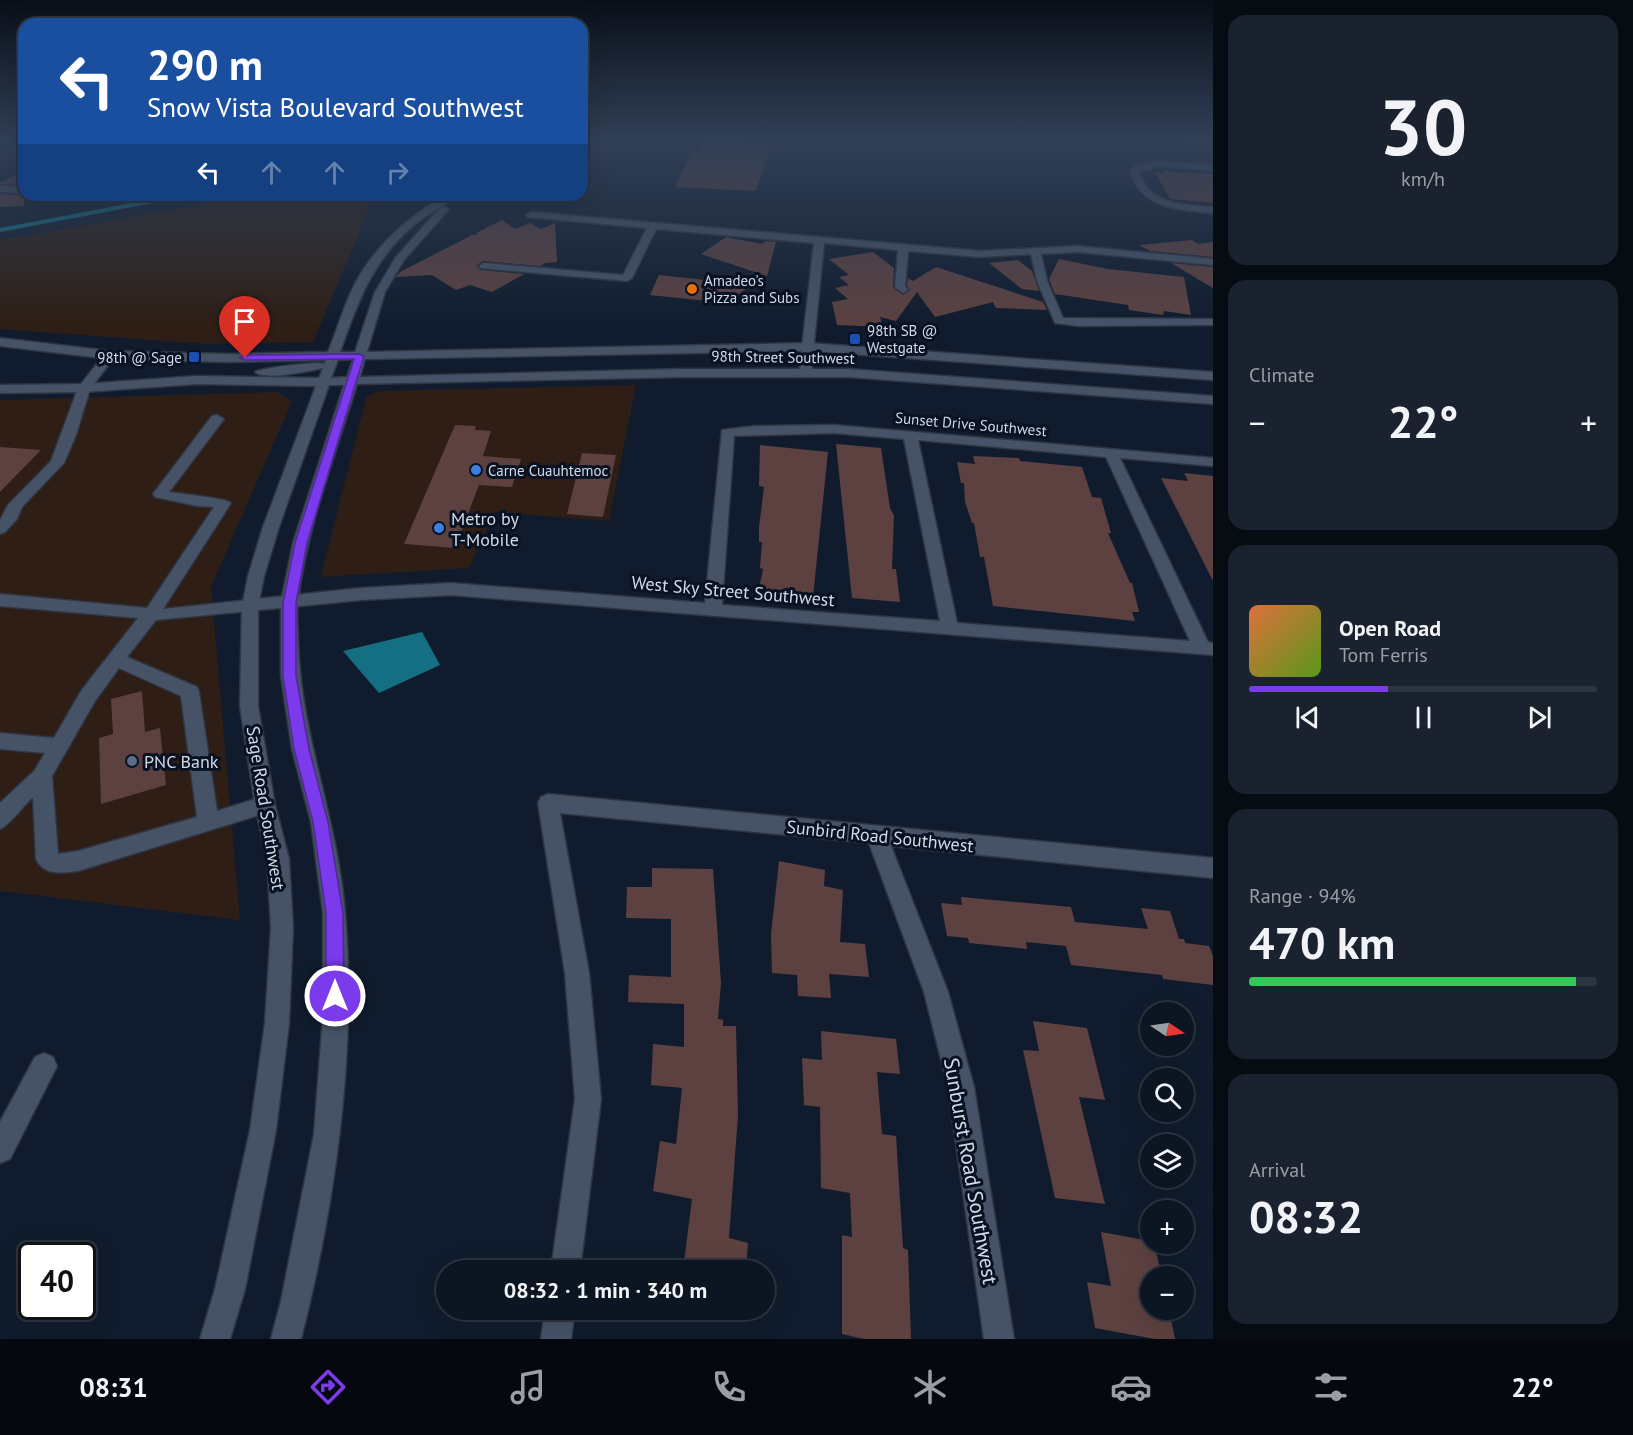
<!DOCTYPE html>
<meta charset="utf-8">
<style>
body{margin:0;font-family:"PT Sans",sans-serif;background:#1a222f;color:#f1f3f6;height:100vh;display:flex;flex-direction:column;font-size:22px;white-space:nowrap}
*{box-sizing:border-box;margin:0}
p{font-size:20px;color:#9a9fa5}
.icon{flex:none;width:33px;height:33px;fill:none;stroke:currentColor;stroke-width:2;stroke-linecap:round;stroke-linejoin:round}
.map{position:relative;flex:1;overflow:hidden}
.panel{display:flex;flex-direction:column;gap:15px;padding:15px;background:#070c13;width:420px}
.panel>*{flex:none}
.top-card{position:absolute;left:18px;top:18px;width:570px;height:183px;border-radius:18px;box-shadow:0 6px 24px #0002,0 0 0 2px #2c3440;background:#1a4fa0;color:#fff;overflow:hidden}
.needle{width:39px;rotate:103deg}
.tools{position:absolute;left:1140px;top:1002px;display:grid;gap:12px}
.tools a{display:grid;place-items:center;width:54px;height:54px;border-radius:50%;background:#0c1522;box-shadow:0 6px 24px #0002,0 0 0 2px #2c3440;font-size:30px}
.speed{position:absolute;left:18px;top:1242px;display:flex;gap:12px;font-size:30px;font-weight:700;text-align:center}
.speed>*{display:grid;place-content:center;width:78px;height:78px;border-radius:50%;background:#0c1522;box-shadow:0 6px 24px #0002,0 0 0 2px #2c3440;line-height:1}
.speed .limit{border:3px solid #111;border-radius:9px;background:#fff;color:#111}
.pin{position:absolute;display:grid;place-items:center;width:51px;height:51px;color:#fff;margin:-62px -26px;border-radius:50% 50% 50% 0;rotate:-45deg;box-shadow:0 0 6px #0007}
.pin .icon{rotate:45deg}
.me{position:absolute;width:66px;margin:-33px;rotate:0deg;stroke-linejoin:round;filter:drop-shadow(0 0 4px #0008)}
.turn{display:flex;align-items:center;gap:21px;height:126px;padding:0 30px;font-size:27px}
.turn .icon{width:78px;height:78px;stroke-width:2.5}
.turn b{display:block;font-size:42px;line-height:51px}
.lanes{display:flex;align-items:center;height:57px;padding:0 30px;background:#0003;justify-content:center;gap:30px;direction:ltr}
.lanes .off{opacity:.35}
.big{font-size:45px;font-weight:700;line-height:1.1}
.panel .card{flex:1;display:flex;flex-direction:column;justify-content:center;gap:9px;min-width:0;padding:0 21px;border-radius:18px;background:#1a222f}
.panel .dial{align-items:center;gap:0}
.dial b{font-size:78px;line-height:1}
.song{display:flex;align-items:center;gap:18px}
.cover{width:72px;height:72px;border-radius:9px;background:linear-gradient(135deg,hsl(20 70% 55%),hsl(90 70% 35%))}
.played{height:6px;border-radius:3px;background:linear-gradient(90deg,#7c3aed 40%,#2c3440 40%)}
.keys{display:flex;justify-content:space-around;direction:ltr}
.heat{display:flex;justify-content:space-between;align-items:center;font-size:33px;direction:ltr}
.charge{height:9px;border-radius:4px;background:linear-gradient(90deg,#34c759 94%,#2c3440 0)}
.trip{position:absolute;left:436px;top:1260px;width:339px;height:60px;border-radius:30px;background:#0c1522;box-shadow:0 6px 24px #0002,0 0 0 2px #2c3440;font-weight:700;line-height:60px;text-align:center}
.tab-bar{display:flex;height:96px;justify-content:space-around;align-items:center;background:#05080e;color:#9a9fa5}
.tab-bar .icon{width:42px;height:42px}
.tab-bar .current{color:#7c3aed}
.tab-bar b{font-size:27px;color:#f1f3f6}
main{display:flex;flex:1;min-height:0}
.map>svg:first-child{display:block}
</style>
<main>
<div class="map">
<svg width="1213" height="1339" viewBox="0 0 1213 1339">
<rect width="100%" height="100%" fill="#101c2d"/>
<path fill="#2e1e15" d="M257 195H375L313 342 206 344 0 329V240Z
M636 385 609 521 495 512 469 568 321 577 366 398 378 391Z
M277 392 292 401 211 587 240 920 0 891V400Z"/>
<path fill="#156f83" d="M422 632 440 665 379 693 343 651Z"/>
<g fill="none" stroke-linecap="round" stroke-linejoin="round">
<path stroke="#156f83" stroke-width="4" d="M1189 141 1213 142
M0 230 185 195"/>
</g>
<path fill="#5c4140" d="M705 141 771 145 756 191 675 187 691 152H700Z
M24 170V185L0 184V183Z
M1163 171 1213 174V203L1170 199 1155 172 1164 173Z
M0 194 24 195V206L0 207Z
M502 220 515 229 530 223 541 229 555 223 557 262 545 263 540 266 483 261 477 265 480 270 524 274 492 292 470 285 456 290 432 275 396 277 400 272 472 235 478 234 476 233Z
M726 237 762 244 765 241 776 242 767 276 701 254Z
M1192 240 1198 244 1213 242V257L1150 251 1139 245Z
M873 252 894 268 893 287 903 295 910 290 907 285 908 278 913 281 936 267 1043 302 1047 310 996 308 993 302 935 317 917 292 896 321 880 317 883 327 837 325 832 302 848 299 835 288 849 285 839 277 849 275 829 259Z
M1059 259 1108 269 1184 277 1191 315 1164 311 1163 315 1129 310 1128 305 1055 294 1049 279Z
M1018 260 1032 271 1039 291 1022 289 989 263Z
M1171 263 1213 267V288Z
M659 275 751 285 727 303 650 295Z
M455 425 476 426 475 430 491 431 483 456 521 459 512 487 479 485 455 548 404 544Z
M836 444 881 448 890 508 894 516 892 569H896L900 602 852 598Z
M760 445 828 452 813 597 759 589 763 569 760 568 762 542H759V527L764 487 759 486Z
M0 447 41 450 0 492Z
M582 453 616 455 603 517 567 514Z
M973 456 1019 458 1020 461 1082 467 1092 497 1101 498 1111 533H1108L1130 583H1132L1139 612H1132L1135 621 993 606 984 557H980L974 523H972L965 502 964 483H961L957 462 975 464Z
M1184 473 1213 476V581L1161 478 1188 481Z
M142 691 145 732 160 728 166 785 101 804 99 738 113 734 111 699Z
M779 861 825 870 824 886 843 890 840 942 865 944 869 977 829 974 831 998 798 996 797 975 772 973 771 934Z
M652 868 713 869 721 983 718 1019 723 1020V1026H736L738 1115 729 1238 748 1243 746 1270H683L692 1199 653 1191 660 1141 676 1144 682 1088 651 1085 653 1044 684 1047V1004L628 1002 629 975 671 977V919L626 918 627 887H652Z
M961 897 1071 907 1075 922 1148 929 1141 908 1170 911 1179 939H1184L1185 943 1209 946 1213 956V985L1163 979 1162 975 1071 965 1066 946 1026 942 1027 949 969 943 968 938 947 936 941 903 962 905Z
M1033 1021 1087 1028 1105 1100 1079 1097 1105 1204 1055 1198 1023 1050 1039 1051Z
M821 1031 896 1039 900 1074 877 1072 882 1134 896 1136 903 1248 908 1250 911 1339H864L842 1334V1235L852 1237 850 1193 821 1188 820 1107 804 1105 802 1058 822 1060Z
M1101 1232 1150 1241V1244H1154L1162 1276H1150V1310H1169L1175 1339H1155L1095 1328 1087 1282 1111 1286Z"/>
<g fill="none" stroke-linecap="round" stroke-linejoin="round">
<g stroke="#2f3542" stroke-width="3">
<path id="street" d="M1161 161 1213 165V171L1161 166 1139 171C1148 205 1183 205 1213 207V213C1179 210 1140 209 1130 170L1138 165Z
M0 186 24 187V193L0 192Z
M531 212 980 251 1077 246 1213 259V265L1077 252 1041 254 1047 281 1063 318 1213 319V325L1079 326 1055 323 1037 281 1031 254 980 257 908 251 905 286 908 290 903 293 895 287 898 250 824 243 811 373 805 377 799 373 814 243 656 229 632 278 627 281 480 268 479 266 484 263 623 275 647 228 528 217 526 215Z
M110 351 116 355 90 389 76 435 64 463 22 507 17 519 5 532 0 534V520L8 505 51 461 78 388 106 352Z
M217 415 224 419 169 492C181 494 227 498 231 503L163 609 361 588 451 583 705 603 722 430 755 426 834 425 1213 458V466L1120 458 1208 642 1213 643V655L451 595 361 600 156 620 127 657 197 687 199 692 217 811 265 796 272 799 275 805 272 811 78 871C62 873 44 876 36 859L33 797C24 805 9 826 0 829V803L35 770 45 753 0 749V733L54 738 81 691 138 618 0 606V594L147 608 214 507 197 506 155 497 153 494 212 416ZM834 433 904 439 940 621 722 605 734 436ZM918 440 1106 457 1190 641 957 623ZM119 668 181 696 197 817 78 851 58 854 52 776 95 701Z
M548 794 1213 858V878L891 846 948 992 974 1087 1014 1339H984L948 1087 924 992 869 843 560 813 589 973 601 1099 580 1270H551L575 1099 565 973 538 803 541 797Z
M44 1053 53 1057 57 1066 10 1159 0 1163V1122L35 1057Z
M545 1310H575L571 1339H541Z"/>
</g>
<g stroke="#2f3542" stroke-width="3">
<path id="secondary" d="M446 195H457C445 206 429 213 416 223 372 260 359 300 340 352H355L375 292 396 257 441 207 444 206 449 209 404 260 385 292 367 352 808 343 1213 372V380L808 351 365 359 360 377 683 369H848L1213 396V404L848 377H683L357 384C336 453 306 530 298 601 296 613 298 627 298 640 300 733 338 820 345 913 357 1050 335 1206 301 1339H271L281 1301 314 1134 323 1016V913L311 822 292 749 281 676V602L293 543 344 385H329L279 527 264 576 258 607V706L275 805 289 859 293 928 289 1023 276 1130 245 1289 230 1339H200L215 1289 250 1130 265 1023 271 928 267 859 255 805 240 706 242 607 248 576 263 527 316 386 197 384 84 392 0 393V385L84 384 197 376 319 378 323 368C309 371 265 381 255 372 260 368 319 361 324 364L326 360 228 362 110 359 0 346V338L110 351 228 354 328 352C336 332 342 312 351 292 369 251 408 216 446 195ZM353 359 347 377 331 378 338 360Z"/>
</g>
<use href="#street" fill="#465367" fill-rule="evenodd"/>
<use href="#secondary" fill="#465367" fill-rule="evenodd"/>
</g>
<linearGradient id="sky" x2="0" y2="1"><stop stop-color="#090f19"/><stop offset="0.43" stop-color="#314057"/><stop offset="1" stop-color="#314057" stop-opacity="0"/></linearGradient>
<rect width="1213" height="328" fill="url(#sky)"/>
<path fill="#7c3aed" stroke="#51269a" stroke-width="1.5" d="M359 354 364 356 307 543 296 603V676L309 749 328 822 343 913 344 996 341 1002 335 1005 328 1002 326 996V913L313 822 294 749 283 676V603L295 543 354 359 245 360 240 358 245 355Z"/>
<circle fill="#e8710a" stroke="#081223" stroke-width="2" cx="692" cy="289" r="6"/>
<g fill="#1a4fb4" stroke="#081223" stroke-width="2">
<rect x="849" y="333" width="12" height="12" rx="3"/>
<rect x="188" y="351" width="12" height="12" rx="3"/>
</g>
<g fill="#3f7fe0" stroke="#081223" stroke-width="2">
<circle cx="476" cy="470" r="6"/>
<circle cx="439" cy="528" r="6"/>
</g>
<circle fill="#5c6f8a" stroke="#081223" stroke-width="2" cx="132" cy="761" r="6"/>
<g text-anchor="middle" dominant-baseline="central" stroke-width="6" stroke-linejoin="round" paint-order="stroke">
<g font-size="15" fill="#d2dae6" stroke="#081223" text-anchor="start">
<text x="704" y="280">Amadeo's<tspan x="704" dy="17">Pizza and Subs</tspan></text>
<text x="867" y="330">98th SB @<tspan x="867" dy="17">Westgate</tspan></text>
<text x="182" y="357" text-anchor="end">98th @ Sage</text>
<text x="488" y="470">Carne Cuauhtemoc</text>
</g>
<g font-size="15" fill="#d2dae6" stroke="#081223">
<text transform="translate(783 357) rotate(1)">98th Street Southwest</text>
<text transform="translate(971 424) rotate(5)">Sunset Drive Southwest</text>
</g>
<g font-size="18" fill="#d2dae6" stroke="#081223" text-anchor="start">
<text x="451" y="518">Metro by<tspan x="451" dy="21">T-Mobile</tspan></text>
<text x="144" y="761">PNC Bank</text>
</g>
<g font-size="18" fill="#d2dae6" stroke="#081223">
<text transform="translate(733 591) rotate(5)">West Sky Street Southwest</text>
<text transform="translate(266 808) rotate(81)">Sage Road Southwest</text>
<text transform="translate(880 836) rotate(6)">Sunbird Road Southwest</text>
</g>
<g font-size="21" fill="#d2dae6" stroke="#081223">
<text transform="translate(971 1171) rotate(80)">Sunburst Road Southwest</text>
</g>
</g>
</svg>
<div class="tools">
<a><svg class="needle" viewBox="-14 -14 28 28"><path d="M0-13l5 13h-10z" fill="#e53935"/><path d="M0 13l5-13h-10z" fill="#9a9fa5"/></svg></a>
<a><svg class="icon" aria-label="search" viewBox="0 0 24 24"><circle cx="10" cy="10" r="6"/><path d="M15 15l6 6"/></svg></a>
<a><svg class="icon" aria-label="layers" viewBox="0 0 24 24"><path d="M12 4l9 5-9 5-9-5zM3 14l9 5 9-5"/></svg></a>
<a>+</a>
<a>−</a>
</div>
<div class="speed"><div class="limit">40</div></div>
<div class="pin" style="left:245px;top:358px;background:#d93025"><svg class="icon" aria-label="arrive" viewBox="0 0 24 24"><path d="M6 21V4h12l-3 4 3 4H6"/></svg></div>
<svg class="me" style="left:335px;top:996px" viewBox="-20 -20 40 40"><circle r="17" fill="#7c3aed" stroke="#fff" stroke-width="3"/><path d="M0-11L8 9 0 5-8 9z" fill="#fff"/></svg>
<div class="trip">08:32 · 1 min · 340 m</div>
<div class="top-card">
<div class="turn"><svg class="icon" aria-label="left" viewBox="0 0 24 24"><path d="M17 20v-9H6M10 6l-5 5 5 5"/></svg><div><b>290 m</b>Snow Vista Boulevard Southwest</div></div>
<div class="lanes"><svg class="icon" aria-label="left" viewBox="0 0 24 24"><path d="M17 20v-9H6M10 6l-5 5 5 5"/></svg><svg class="icon off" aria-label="ahead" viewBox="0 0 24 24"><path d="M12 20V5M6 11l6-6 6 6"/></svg><svg class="icon off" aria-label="ahead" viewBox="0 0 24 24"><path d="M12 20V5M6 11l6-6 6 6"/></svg><svg class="icon off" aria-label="right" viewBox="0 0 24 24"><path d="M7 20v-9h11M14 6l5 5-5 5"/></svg></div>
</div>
</div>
<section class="panel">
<div class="card dial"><b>30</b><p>km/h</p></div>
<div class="card"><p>Climate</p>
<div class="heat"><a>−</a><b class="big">22°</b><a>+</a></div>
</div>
<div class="card">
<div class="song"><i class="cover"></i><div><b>Open Road</b><p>Tom Ferris</p></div></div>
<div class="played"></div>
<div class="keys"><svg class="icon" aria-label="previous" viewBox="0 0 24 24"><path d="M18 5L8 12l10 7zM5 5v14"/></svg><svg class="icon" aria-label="pause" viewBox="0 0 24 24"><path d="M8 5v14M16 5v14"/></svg><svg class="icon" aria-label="next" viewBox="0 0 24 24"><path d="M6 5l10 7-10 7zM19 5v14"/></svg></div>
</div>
<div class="card"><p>Range · 94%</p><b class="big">470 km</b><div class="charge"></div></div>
<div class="card"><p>Arrival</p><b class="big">08:32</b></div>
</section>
</main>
<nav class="tab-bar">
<b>08:31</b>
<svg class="icon current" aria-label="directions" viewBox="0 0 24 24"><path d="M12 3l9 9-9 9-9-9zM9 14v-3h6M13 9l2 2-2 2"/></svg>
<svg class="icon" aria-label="music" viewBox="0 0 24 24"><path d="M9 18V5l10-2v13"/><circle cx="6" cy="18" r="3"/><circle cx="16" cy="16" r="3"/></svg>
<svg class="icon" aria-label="phone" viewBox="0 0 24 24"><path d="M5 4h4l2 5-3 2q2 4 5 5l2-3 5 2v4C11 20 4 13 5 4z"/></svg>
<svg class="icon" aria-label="climate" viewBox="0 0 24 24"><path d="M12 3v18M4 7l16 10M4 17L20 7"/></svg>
<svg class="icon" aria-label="car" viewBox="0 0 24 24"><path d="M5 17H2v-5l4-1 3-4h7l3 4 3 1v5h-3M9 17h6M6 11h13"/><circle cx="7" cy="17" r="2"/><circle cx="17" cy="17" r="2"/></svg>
<svg class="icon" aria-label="filters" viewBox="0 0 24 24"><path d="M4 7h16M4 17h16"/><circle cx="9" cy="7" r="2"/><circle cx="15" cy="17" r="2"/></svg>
<b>22°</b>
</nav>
